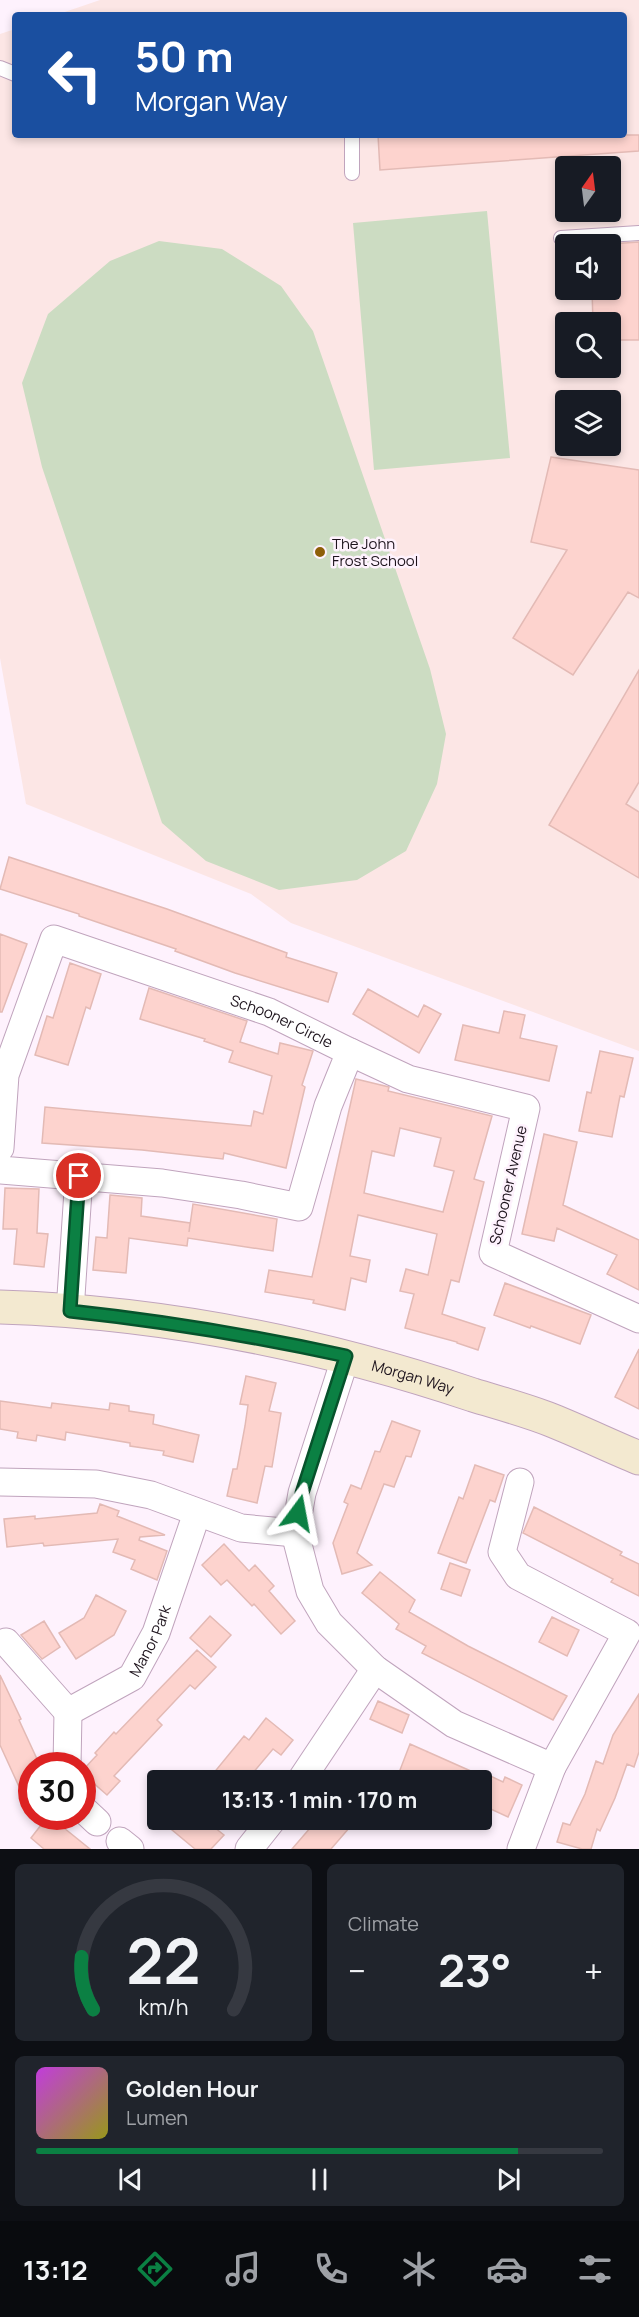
<!DOCTYPE html>
<meta charset="utf-8">
<style>
body{margin:0;font-family:Manrope,sans-serif;background:#20242c;color:#f1f3f6;height:100vh;display:flex;flex-direction:column;font-size:22px;white-space:nowrap}
*{box-sizing:border-box;margin:0}
p{font-size:20px;color:#9ea1a6}
.icon{flex:none;width:33px;height:33px;fill:none;stroke:currentColor;stroke-width:2;stroke-linecap:round;stroke-linejoin:round}
.map{position:relative;height:1849px;overflow:hidden}
.side{display:flex;flex-direction:column;gap:15px;padding:15px;background:#0d0f14;flex:1}
.side>*{flex:none}
.top-card{position:absolute;left:12px;top:12px;width:615px;height:126px;border-radius:6px;box-shadow:0 3px 9px #0003;background:#1a4fa0;color:#fff;overflow:hidden}
.needle{width:39px;rotate:14deg}
.buttons{position:absolute;left:555px;top:156px;display:grid;gap:12px}
.buttons a{display:grid;place-items:center;width:66px;height:66px;border-radius:6px;background:#171b24;box-shadow:0 3px 9px #0003;font-size:30px}
.speed{position:absolute;left:18px;top:1752px;display:flex;gap:12px;font-size:30px;font-weight:700;text-align:center}
.speed>*{display:grid;place-content:center;width:78px;height:78px;border-radius:50%;background:#171b24;box-shadow:0 3px 9px #0003;line-height:1}
.speed .limit{border:9px solid #d22;background:#fff;color:#111}
.pin{position:absolute;display:grid;place-items:center;width:51px;height:51px;color:#fff;margin:-26px;border:3px solid #fff;border-radius:50%;box-shadow:0 2px 6px #0007}
.me{position:absolute;width:66px;margin:-33px;rotate:13deg;stroke-linejoin:round;filter:drop-shadow(0 0 4px #0008)}
.turn{display:flex;align-items:center;gap:21px;height:126px;padding:0 24px;font-size:27px}
.turn .icon{width:78px;height:78px;stroke-width:2.5}
.turn b{display:block;font-size:42px;line-height:51px}
.big{font-size:45px;font-weight:700;line-height:1.1}
.side .widget{flex:1;display:flex;flex-direction:column;justify-content:center;gap:9px;min-width:0;padding:0 21px;border-radius:9px;background:#20242c}
.side .dial{align-items:center;gap:0}
.dial svg{height:156px;overflow:visible;fill:none;stroke:#363941;stroke-width:7;stroke-linecap:round;text-anchor:middle}
.dial text{fill:#f1f3f6;stroke:none}
.song{display:flex;align-items:center;gap:18px}
.cover{width:72px;height:72px;border-radius:9px;background:linear-gradient(135deg,hsl(290 70% 55%),hsl(60 70% 35%))}
.played{height:6px;border-radius:3px;background:linear-gradient(90deg,#0b8043 85%,#363941 85%)}
.keys{display:flex;justify-content:space-around;direction:ltr}
.heat{display:flex;justify-content:space-between;align-items:center;font-size:33px;direction:ltr}
.side .tiles{flex:1;display:grid;gap:15px;grid-template-columns:1fr 1fr}
.widget:last-child{grid-column:span 2}
.trip{position:absolute;left:147px;top:1770px;width:345px;height:60px;border-radius:6px;background:#171b24;box-shadow:0 3px 9px #0003;font-weight:700;line-height:60px;text-align:center}
.dock{display:flex;height:96px;justify-content:space-around;align-items:center;background:#090b0e;color:#9ea1a6}
.dock .icon{width:42px;height:42px}
.dock .active{color:#0b8043}
.dock b{font-size:27px;color:#f1f3f6}
.map>svg:first-child{display:block}
</style>
<div class="map">
<svg width="639" height="1849" viewBox="0 0 639 1849">
<rect width="100%" height="100%" fill="#fef2fd"/>
<path fill="#fce6e5" fill-rule="evenodd" d="M100 0H639V1051L291 923 251 894 26 804 0 658V34L15 29V135H624V15H56ZM566 166H610V212H566ZM566 244H610V290H566ZM566 322H610V368H566ZM566 400H610V446H566Z"/>
<path fill="#ccdcc2" d="M487 211 510 458 374 470 353 223Z
M159 241 222 249 281 286 313 331 430 669 446 734 437 784 406 851 357 880 279 890 206 861 162 823 42 467 22 383 48 314 110 261Z"/>
<path fill="#fdd3ce" stroke="#e3bab5" stroke-width="1.5" fill-rule="evenodd" d="M378 135H639V151L380 170Z
M639 242V340H610V322H593L592 290H610V244Z
M551 457 639 470V598L628 592 573 675 513 638 567 550 531 542Z
M639 670V782L626 804 639 812V878L549 825Z
M9 857 167 909 287 953 286 957 337 973 328 1002 235 973 175 951 176 949 79 916V914L0 889Z
M0 934 27 944 2 1012H0Z
M70 963 101 974 90 1009 86 1007 68 1065 35 1055 47 1016 53 1018Z
M149 988 247 1021 240 1042 278 1054 280 1043 313 1051 302 1085 305 1087 286 1168 224 1153 223 1159 142 1150 42 1143 45 1107 251 1126 254 1111 263 1114 272 1076 229 1062 233 1051 204 1041 205 1039 140 1019Z
M368 989 418 1017 424 1005 441 1014 419 1053 353 1014Z
M504 1011 525 1015 520 1038 557 1046 549 1081 455 1060 463 1025 499 1033Z
M600 1051 633 1058 624 1097 620 1096 612 1137 579 1131 587 1092 591 1093Z
M356 1079 385 1086 389 1087 388 1091 492 1116 474 1179 484 1182 459 1282 451 1280 442 1314 485 1328 478 1350 457 1343V1342L405 1328 414 1294 400 1291 406 1269 428 1275 437 1234 358 1215 350 1256 370 1260 366 1282 351 1278 345 1310 313 1303 314 1300 265 1292 269 1270 312 1277ZM400 1128 441 1138 434 1166 454 1171 443 1212 364 1193 372 1151 394 1156Z
M544 1134 577 1142 563 1205 639 1240V1290L607 1274 617 1255 557 1228 554 1241 522 1234Z
M5 1188 39 1189 37 1233 48 1234 44 1267 14 1264 17 1229H3Z
M110 1195 142 1198 141 1216 190 1223 189 1232 193 1204 277 1219 273 1251 188 1238 187 1246 129 1238 126 1273 93 1270 96 1237 107 1238Z
M505 1283 591 1315 580 1344 531 1326 530 1328 494 1315Z
M639 1349V1409L615 1397Z
M246 1376 276 1383 269 1411 281 1413 272 1467 265 1466 257 1503 227 1496 233 1469H237L245 1426 248 1405 240 1404Z
M0 1401 51 1408 52 1403 109 1410 110 1403 129 1406V1411L154 1415 153 1424 199 1435 193 1462 163 1455 164 1451 130 1446V1443L66 1432 65 1440 37 1435 36 1441 17 1438 18 1432 0 1429Z
M392 1421 420 1431 411 1457 406 1456 394 1487 384 1484 357 1553 372 1565 342 1574 333 1543 348 1504 344 1502 351 1485 361 1489 375 1451 380 1452Z
M475 1465 504 1475 495 1502 490 1500 466 1563 438 1553 459 1497 463 1499Z
M100 1504 119 1511 117 1516 165 1535 140 1537 139 1540 167 1551 157 1580 131 1569 135 1560 113 1552 118 1539 44 1546 43 1543 7 1547 4 1519 35 1516V1519L97 1513Z
M534 1507 622 1552 620 1555 639 1564V1596L611 1582 613 1579 523 1533Z
M224 1544 249 1571 255 1565 274 1586 269 1591 295 1621 281 1634 254 1604 252 1606 227 1580 221 1585 202 1565Z
M450 1563 470 1570 461 1596 441 1589Z
M380 1572 415 1600 409 1612 468 1646 567 1696 553 1720 422 1653 426 1646 396 1629 399 1624 362 1593Z
M96 1595 126 1611 114 1635 76 1659 59 1633 84 1618Z
M210 1616 231 1635 211 1657 190 1638Z
M552 1617 579 1630 567 1656 539 1642Z
M44 1621 60 1647 42 1659 21 1635Z
M197 1650 216 1667 195 1689 190 1685 157 1720 162 1725 114 1776 120 1781 107 1795 82 1773V1771L97 1755 95 1753 114 1732 116 1734Z
M0 1675 21 1719 19 1720 37 1759 32 1762V1815L0 1745Z
M639 1694V1752L634 1767 627 1764 615 1798 600 1831 597 1829 591 1849H582L557 1842 563 1823 570 1825 585 1794 596 1761 603 1764 613 1735Z
M378 1701 409 1715 402 1733 370 1719Z
M266 1718 293 1740 281 1755 273 1749 247 1780H208L244 1736 249 1740Z
M410 1744 482 1776V1772L503 1782 505 1777 522 1785 508 1817 482 1805V1780H424L400 1770Z
M48 1816H69L71 1820 64 1828 90 1849H44L31 1838Z
M160 1820H205L224 1835 211 1849H195Z
M317 1820H356L331 1849H292Z"/>
<g fill="none" stroke-linecap="round" stroke-linejoin="round">
<g stroke="#c0a4bd" stroke-width="16">
<path id="lane" d="M0 68 15 74
M352 173V135
M561 238 639 233"/>
</g>
<g stroke="#c0a4bd" stroke-width="29">
<g id="street">
<path d="M350 1052 408 1079 526 1108 493 1253 639 1319"/>
<path id="s1" d="M0 1148 5 1075 54 939 269 1012 350 1052 328 1106 299 1207 241 1195 162 1183 0 1170"/>
<path d="M70 1311 79 1176"/>
<path d="M346 1356 302 1493 295 1533 310 1591 329 1623 375 1669 454 1724 552 1767 627 1633 518 1576 502 1552 520 1482"/>
<path d="M0 1482 96 1484 151 1495 241 1528 295 1533"/>
<path id="s2" d="M6 1642 68 1712 132 1677 156 1633 197 1513"/>
<path d="M67 1766 68 1712"/>
<path d="M301 1780 375 1669"/>
<path d="M82 1808 97 1822"/>
<path d="M120 1841 130 1849"/>
<path d="M249 1849 272 1820"/>
<path d="M521 1849 552 1767"/>
</g>
</g>
<g stroke="#c0a4bd" stroke-width="35">
<g id="secondary">
<path id="s3" d="M0 1307C161 1312 321 1344 473 1395 499 1403 526 1410 551 1420 581 1432 610 1446 639 1458"/>
</g>
</g>
<use href="#lane" stroke="#fff" stroke-width="14"/>
<use href="#street" stroke="#fff" stroke-width="27"/>
<use href="#secondary" stroke="#f3e9d0" stroke-width="33"/>
</g>
<g fill="none" stroke-linecap="round" stroke-linejoin="round">
<g stroke="#07532c" stroke-width="15">
<path id="route" d="M79 1176 70 1311C163 1321 254 1336 346 1356L302 1493 298 1513"/>
</g>
<use href="#route" stroke="#0b8043" stroke-width="10"/>
</g>
<circle fill="#8e5f08" stroke="#fef2fd" stroke-width="2" cx="320" cy="552" r="6"/>
<g text-anchor="middle" dominant-baseline="central" stroke-width="5" stroke-linejoin="round" paint-order="stroke">
<g font-size="15" fill="#1d131c" stroke="#fef2fd" text-anchor="start">
<text x="332" y="543">The John<tspan x="332" dy="17">Frost School</tspan></text>
</g>
<g font-size="15" fill="#1d131c" stroke="#fef2fd">
<text stroke="none"><textPath href="#s1" startOffset="460">Schooner Circle</textPath></text>
<text transform="translate(508 1185) rotate(-77)">Schooner Avenue</text>
<text stroke="none"><textPath href="#s3" startOffset="420">Morgan Way</textPath></text>
<text stroke="none"><textPath href="#s2" startOffset="207">Manor Park</textPath></text>
</g>
</g>
</svg>
<div class="buttons">
<a><svg class="needle" viewBox="-14 -14 28 28"><path d="M0-13l5 13h-10z" fill="#e53935"/><path d="M0 13l5-13h-10z" fill="#9ea1a6"/></svg></a>
<a><svg class="icon" aria-label="sound" viewBox="0 0 24 24"><path d="M4 9h4l5-4v14l-5-4H4zM17 9q2 3 0 6"/></svg></a>
<a><svg class="icon" aria-label="search" viewBox="0 0 24 24"><circle cx="10" cy="10" r="6"/><path d="M15 15l6 6"/></svg></a>
<a><svg class="icon" aria-label="layers" viewBox="0 0 24 24"><path d="M12 4l9 5-9 5-9-5zM3 14l9 5 9-5"/></svg></a>
</div>
<div class="speed"><div class="limit">30</div></div>
<div class="pin" style="left:79px;top:1176px;background:#d93025"><svg class="icon" aria-label="arrive" viewBox="0 0 24 24"><path d="M6 21V4h12l-3 4 3 4H6"/></svg></div>
<svg class="me" style="left:298px;top:1513px" viewBox="-20 -20 40 40"><path d="M0-17L14 15 0 8-14 15z" fill="#0b8043" stroke="#fff" stroke-width="4"/></svg>
<div class="trip">13:13 · 1 min · 170 m</div>
<div class="top-card">
<div class="turn"><svg class="icon" aria-label="left" viewBox="0 0 24 24"><path d="M17 20v-9H6M10 6l-5 5 5 5"/></svg><div><b>50 m</b>Morgan Way</div></div>
</div>
</div>
<section class="side">
<div class="tiles">
<div class="widget dial"><svg viewBox="0 0 100 80">
<path d="M14 69A42 42 0 1 1 86 69"/>
<path d="M14 69A42 42 0 0 1 8 42" stroke="#0b8043"/>
<text x="50" y="56" font-size="32" font-weight="700">22</text>
<text x="50" y="72" font-size="11">km/h</text>
</svg></div>
<div class="widget"><p>Climate</p>
<div class="heat"><a>−</a><b class="big">23°</b><a>+</a></div>
</div>
<div class="widget">
<div class="song"><i class="cover"></i><div><b>Golden Hour</b><p>Lumen</p></div></div>
<div class="played"></div>
<div class="keys"><svg class="icon" aria-label="previous" viewBox="0 0 24 24"><path d="M18 5L8 12l10 7zM5 5v14"/></svg><svg class="icon" aria-label="pause" viewBox="0 0 24 24"><path d="M8 5v14M16 5v14"/></svg><svg class="icon" aria-label="next" viewBox="0 0 24 24"><path d="M6 5l10 7-10 7zM19 5v14"/></svg></div>
</div>
</div>
</section>
<nav class="dock">
<b>13:12</b>
<svg class="icon active" aria-label="directions" viewBox="0 0 24 24"><path d="M12 3l9 9-9 9-9-9zM9 14v-3h6M13 9l2 2-2 2"/></svg>
<svg class="icon" aria-label="music" viewBox="0 0 24 24"><path d="M9 18V5l10-2v13"/><circle cx="6" cy="18" r="3"/><circle cx="16" cy="16" r="3"/></svg>
<svg class="icon" aria-label="phone" viewBox="0 0 24 24"><path d="M5 4h4l2 5-3 2q2 4 5 5l2-3 5 2v4C11 20 4 13 5 4z"/></svg>
<svg class="icon" aria-label="climate" viewBox="0 0 24 24"><path d="M12 3v18M4 7l16 10M4 17L20 7"/></svg>
<svg class="icon" aria-label="car" viewBox="0 0 24 24"><path d="M5 17H2v-5l4-1 3-4h7l3 4 3 1v5h-3M9 17h6M6 11h13"/><circle cx="7" cy="17" r="2"/><circle cx="17" cy="17" r="2"/></svg>
<svg class="icon" aria-label="filters" viewBox="0 0 24 24"><path d="M4 7h16M4 17h16"/><circle cx="9" cy="7" r="2"/><circle cx="15" cy="17" r="2"/></svg>
</nav>
